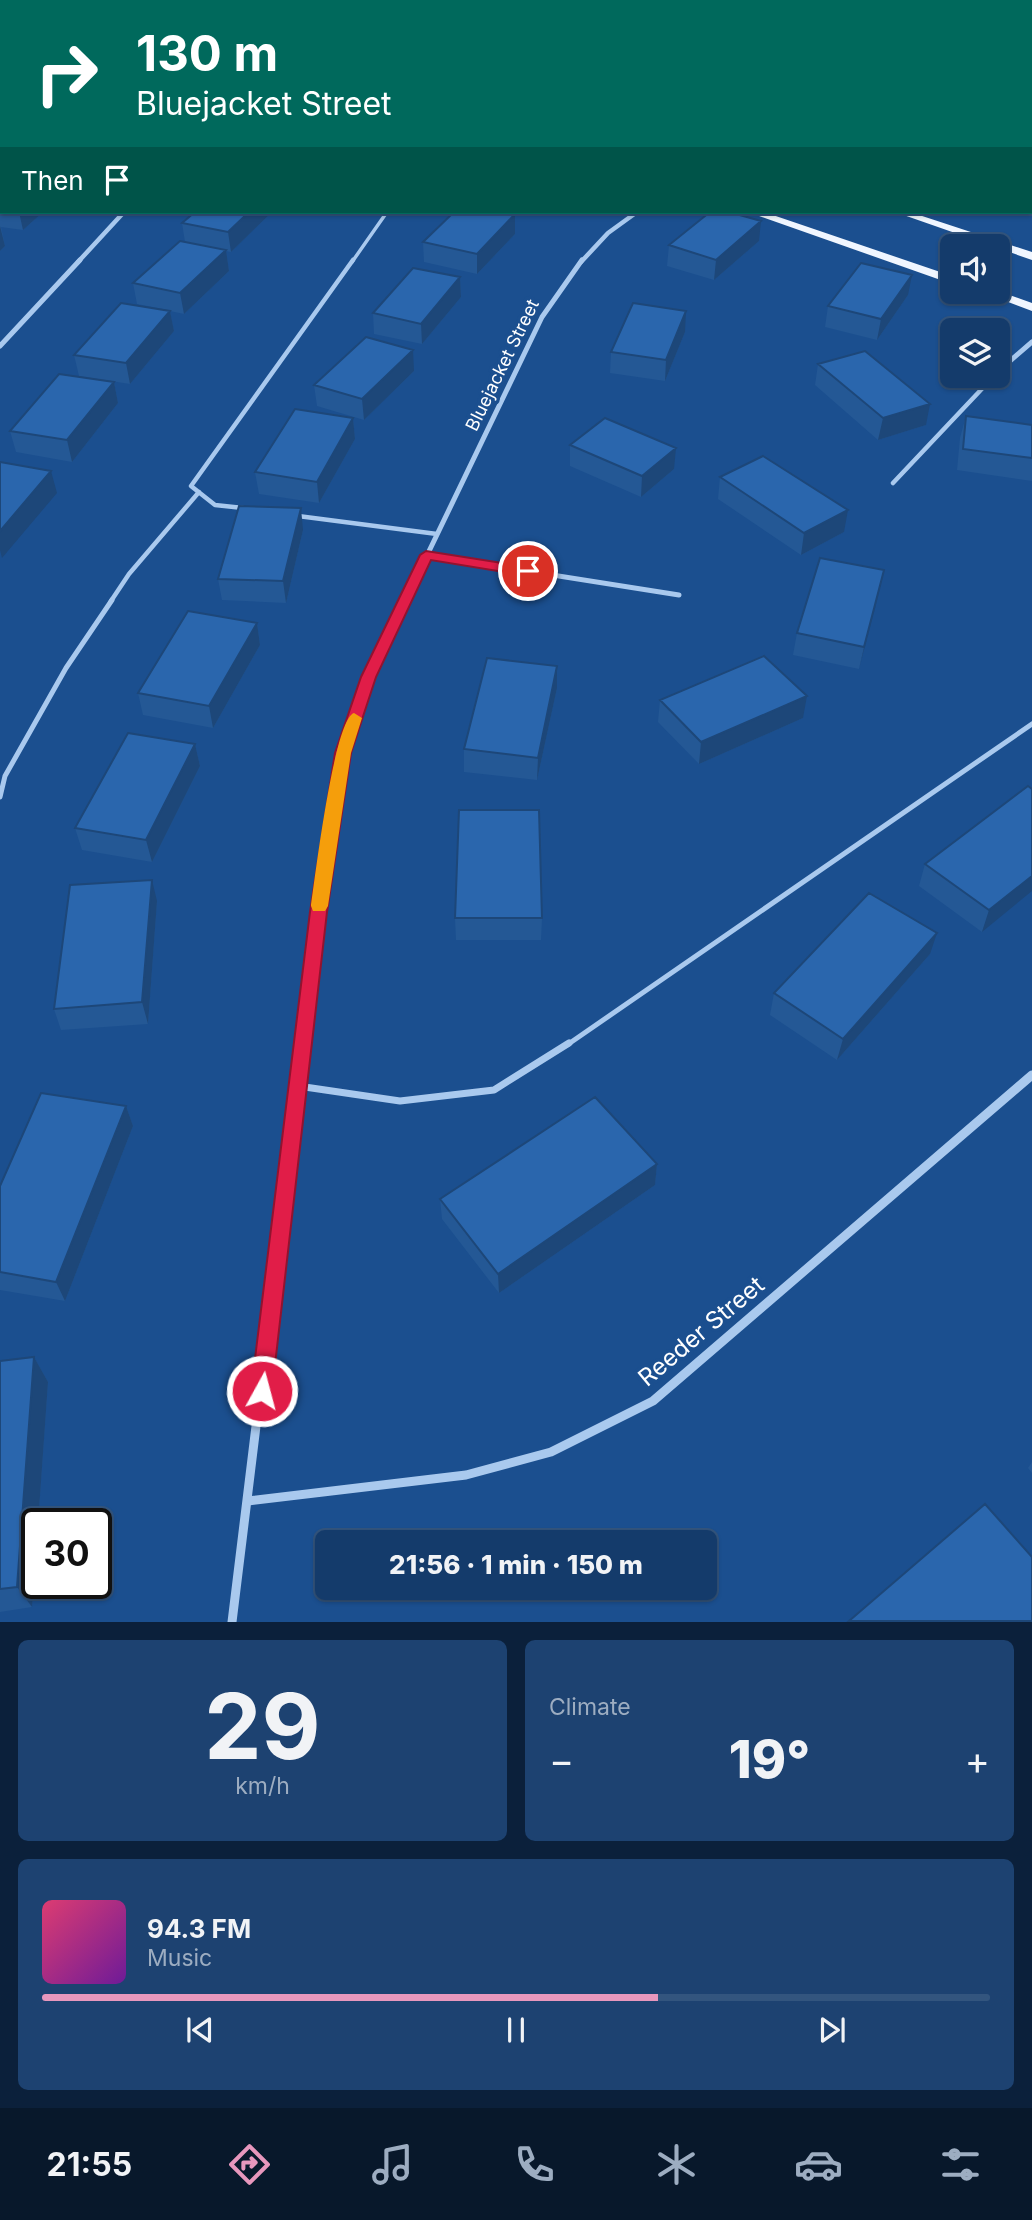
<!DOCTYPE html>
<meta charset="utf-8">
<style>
body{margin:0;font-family:Inter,sans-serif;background:#1d4271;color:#f1f3f6;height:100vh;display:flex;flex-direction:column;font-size:26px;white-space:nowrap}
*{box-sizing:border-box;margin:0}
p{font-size:23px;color:#9dadc1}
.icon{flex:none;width:38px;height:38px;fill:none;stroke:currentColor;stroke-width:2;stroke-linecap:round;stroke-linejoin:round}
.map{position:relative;height:1622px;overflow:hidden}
.sheet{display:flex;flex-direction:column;gap:18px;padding:18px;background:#0b203b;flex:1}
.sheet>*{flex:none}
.banner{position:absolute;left:0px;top:0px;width:1032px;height:214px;box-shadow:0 2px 5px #0004,0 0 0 2px #33557e;background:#00695c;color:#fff;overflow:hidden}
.fabs{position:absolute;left:940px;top:234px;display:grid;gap:14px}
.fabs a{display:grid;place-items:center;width:70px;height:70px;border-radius:10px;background:#143b6b;box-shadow:0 2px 5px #0004,0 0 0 2px #33557e;font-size:35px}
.speed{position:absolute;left:21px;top:1508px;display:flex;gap:14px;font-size:35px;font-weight:700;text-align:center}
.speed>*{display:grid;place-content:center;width:91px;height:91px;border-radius:50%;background:#143b6b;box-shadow:0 2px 5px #0004,0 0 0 2px #33557e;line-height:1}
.speed .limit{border:4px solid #111;border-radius:10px;background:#fff;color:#111}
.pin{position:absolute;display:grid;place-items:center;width:60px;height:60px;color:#fff;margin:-30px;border:4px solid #fff;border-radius:50%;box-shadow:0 2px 7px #0007}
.me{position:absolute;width:77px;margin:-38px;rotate:7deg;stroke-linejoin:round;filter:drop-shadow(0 0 5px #0008)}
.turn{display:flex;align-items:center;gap:24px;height:147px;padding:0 21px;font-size:32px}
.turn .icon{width:91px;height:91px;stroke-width:2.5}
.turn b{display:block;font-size:49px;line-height:60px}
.then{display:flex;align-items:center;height:66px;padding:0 21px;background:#0003;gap:14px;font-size:26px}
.big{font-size:52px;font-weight:800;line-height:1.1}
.sheet .card{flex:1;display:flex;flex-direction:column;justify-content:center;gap:10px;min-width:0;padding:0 24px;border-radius:10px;background:#1d4271}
.sheet .dial{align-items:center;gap:0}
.dial b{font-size:91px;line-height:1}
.song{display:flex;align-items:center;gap:21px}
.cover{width:84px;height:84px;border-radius:10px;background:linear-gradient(135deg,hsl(340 70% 55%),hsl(280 70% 35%))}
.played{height:7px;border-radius:4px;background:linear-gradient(90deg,#e797bd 65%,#33557e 65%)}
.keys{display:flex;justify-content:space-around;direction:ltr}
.heat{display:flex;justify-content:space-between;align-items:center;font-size:38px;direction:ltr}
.sheet .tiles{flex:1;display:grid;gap:18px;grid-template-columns:1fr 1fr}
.card:last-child{grid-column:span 2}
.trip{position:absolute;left:315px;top:1530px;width:402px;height:70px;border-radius:10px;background:#143b6b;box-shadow:0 2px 5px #0004,0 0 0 2px #33557e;font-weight:800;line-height:70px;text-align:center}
.menu{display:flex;height:112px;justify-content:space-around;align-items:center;background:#08182b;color:#9dadc1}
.menu .icon{width:49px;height:49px}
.menu .on{color:#e797bd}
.menu b{font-size:32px;color:#f1f3f6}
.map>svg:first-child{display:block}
</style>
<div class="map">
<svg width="1032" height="1622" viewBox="0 0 1032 1622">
<rect width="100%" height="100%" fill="#1b4f8f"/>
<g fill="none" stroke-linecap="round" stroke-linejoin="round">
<path stroke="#a9c9ee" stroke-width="3.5" d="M352 262 387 212"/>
<path stroke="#a9c9ee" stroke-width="4.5" d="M998 373 1003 367
M893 483 994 376
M243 508 215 505 191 486 353 260
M298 516 437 534
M111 601 129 574 199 492"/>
<path stroke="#a9c9ee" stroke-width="5" d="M0 797 5 776 66 668 112 600
M567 1045 1032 724"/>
<path stroke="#a9c9ee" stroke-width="7" d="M298 1086 400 1101 494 1090 569 1043"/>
<path stroke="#a9c9ee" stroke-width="4.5" d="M662 0 669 2
M78 262 124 212
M581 262 608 233 637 212"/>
<path stroke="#a9c9ee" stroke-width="5" d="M0 346 80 260
M1003 367 1032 342
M426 555 679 595
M405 601 542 317 582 260"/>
<path stroke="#a9c9ee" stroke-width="7" d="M303 1045 343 753 368 677 405 600"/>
<path stroke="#a9c9ee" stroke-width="9" d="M248 1501 466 1475 551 1452 653 1401 1032 1075
M232 1622 303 1043"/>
<path fill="#d6e6fa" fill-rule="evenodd" d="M969 0H979L977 2Z"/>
<path fill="#f0f6ff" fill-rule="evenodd" d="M139 0H151L152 2H140Z
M243 0H255L256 2H244Z
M748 212H764L952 276V284Z
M895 212H910L1032 252V260Z
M998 291 1032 303V311L982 292Z"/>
</g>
<path fill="#245895" d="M440 0H495V2H442Z
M821 0H897V2H820Z
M1032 132V198H1031V133Z
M2 172V212H43L23 230 1 227 5 246 0 251V174Z
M272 212 231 252 226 251 229 271 184 314 170 311 174 331 130 384 79 376 74 355 168 310 137 304 133 283 185 242 182 223Z
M515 214V234L477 274 424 262 423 242Z
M759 241 714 280 667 266 669 245Z
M460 277 461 297 422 344 374 334 373 313Z
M908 295 877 340 825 327 828 306Z
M685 332 665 381 610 373 611 352Z
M818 364 926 425 878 440 815 385Z
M414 371 364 420 317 406 314 385Z
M114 382 118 403 72 462 16 452 10 431Z
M966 416 1032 425V481L957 470 960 438Z
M353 418 355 439 319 503 259 494 255 472Z
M570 445 674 469 641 497 570 466Z
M720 477 844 532 801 555 718 499Z
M303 530 286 603 222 600 218 579Z
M879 592 859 669 793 655 797 633Z
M257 623 260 645 213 728 143 715 138 693Z
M557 666V688L537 780 464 772V749Z
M660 700 803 718 699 764 658 722Z
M195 744 200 766 152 862 82 850 75 828Z
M1032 789 982 932 919 886 925 864Z
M157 901 148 1024 61 1030 54 1009Z
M455 918H542L541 940H456Z
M930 954 837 1060 770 1015 774 993Z
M126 1106 133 1126 65 1301 0 1290V1186Z
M657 1164 655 1185 499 1293 442 1219 440 1199Z
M34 1357 48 1382 38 1524H37V1544L32 1607 0 1612V1361Z
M1032 1462V1473L1028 1468Z"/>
<path fill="#1d4779" d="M479 0H495V2H469Z
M888 0H897V2H885Z
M19 212H43L23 230Z
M249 212H272L231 252 228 232Z
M515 214V234L477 274V254Z
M761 221 759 241 714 280 716 260Z
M0 226 5 246 0 251Z
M226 250 229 271 184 314 180 293Z
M912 275 908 295 877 340 881 319Z
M460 277 461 297 422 344 421 324Z
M170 311 174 331 130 384 126 363Z
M686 311 685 332 665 381 666 360Z
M413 350 414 371 364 420 362 399Z
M114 382 118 403 72 462 67 440Z
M930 404 926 425 878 440 883 418Z
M353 418 355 439 319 503 317 482Z
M676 448 674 469 641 497 642 476Z
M51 471 57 493 2 558 0 550V531Z
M301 508 303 530 286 603 283 581Z
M848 510 844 532 801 555 804 533Z
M884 570 879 592 859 669 864 647Z
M257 623 260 645 213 728 209 706Z
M557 666V688L537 780 538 758Z
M807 696 803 718 699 764 701 742Z
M195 744 200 766 152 862 146 840Z
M1032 876V891L982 932 989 910Z
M152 880 157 901 148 1024 142 1002Z
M937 933 930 954 837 1060 843 1039Z
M126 1106 133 1126 65 1301 56 1282Z
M657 1164 655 1185 499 1293 498 1274Z
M34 1357 48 1382 38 1524H37V1544L32 1607 17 1587Z"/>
<path fill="#2a66ad" stroke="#1d4779" stroke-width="2" d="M460 0H479L469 2H463Z
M869 0H888L885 2Z
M1032 132V163L1031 162V133Z
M2 172V208H0V174Z
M195 212H249L228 232 182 223Z
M454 212H505L515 214 477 254 423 242Z
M710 212H729L761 221 716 260 669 245Z
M180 241 226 250 180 293 133 283Z
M861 263 912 275 881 319 828 306Z
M413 268 460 277 421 324 373 313Z
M121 303 170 311 126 363 74 355Z
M633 303 686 311 666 360 611 352Z
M366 337 413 350 362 399 314 385Z
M865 351 930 404 883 418 818 364Z
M59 374 114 382 67 440 10 431Z
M295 409 353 418 317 482 255 472Z
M966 416 1032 425V458L963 449Z
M605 418 676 448 642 476 570 445Z
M763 456 848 510 804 533 720 477Z
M0 462 51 471 0 531Z
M239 506 301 508 283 581 218 579Z
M820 558 884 570 864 647 797 633Z
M188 611 257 623 209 706 138 693Z
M764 656 807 696 701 742 660 700Z
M487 658 557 666 538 758 464 749Z
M128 733 195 744 146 840 75 828Z
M1028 786 1032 789V876L989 910 925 864Z
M459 810H539L542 918H455Z
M152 880 142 1002 54 1009 70 885Z
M869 893 937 933 843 1039 774 993Z
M41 1093 126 1106 56 1282 0 1272V1186Z
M595 1097 657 1164 498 1274 440 1199Z
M34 1357 17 1587 0 1589V1361Z
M985 1504 1032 1557V1621H849Z"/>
<path fill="#e11d48" stroke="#92132f" stroke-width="2" d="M426 551 528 567 534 571 528 576 431 560 376 677 351 753 327 912 272 1391 269 1398 262 1401 254 1398 251 1391 310 912 335 753 361 677 420 555Z"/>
<path fill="#f59e0b" d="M354 713 362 718 351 753 328 906 325 911H313L311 906C315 879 334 719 354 713Z"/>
<g text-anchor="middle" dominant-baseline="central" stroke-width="7" stroke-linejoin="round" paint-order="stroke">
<g font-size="18" fill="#fff" stroke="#1b4f8f">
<text transform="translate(502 365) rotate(-64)">Bluejacket Street</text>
</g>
<g font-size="24" fill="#fff" stroke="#1b4f8f">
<text transform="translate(701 1331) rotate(-40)">Reeder Street</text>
</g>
</g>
</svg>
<div class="fabs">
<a><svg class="icon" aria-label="sound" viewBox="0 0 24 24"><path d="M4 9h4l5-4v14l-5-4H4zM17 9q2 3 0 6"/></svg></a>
<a><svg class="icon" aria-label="layers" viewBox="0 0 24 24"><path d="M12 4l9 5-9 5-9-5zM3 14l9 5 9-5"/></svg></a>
</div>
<div class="speed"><div class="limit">30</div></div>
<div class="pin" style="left:528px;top:571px;background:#d93025"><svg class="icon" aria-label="arrive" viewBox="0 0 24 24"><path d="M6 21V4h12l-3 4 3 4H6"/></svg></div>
<svg class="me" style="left:262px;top:1391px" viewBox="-20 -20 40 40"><circle r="17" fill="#e11d48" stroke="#fff" stroke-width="3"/><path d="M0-11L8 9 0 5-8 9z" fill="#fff"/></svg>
<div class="trip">21:56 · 1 min · 150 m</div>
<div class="banner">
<div class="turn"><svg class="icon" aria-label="right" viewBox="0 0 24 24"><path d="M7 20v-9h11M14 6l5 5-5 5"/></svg><div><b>130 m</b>Bluejacket Street</div></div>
<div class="then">Then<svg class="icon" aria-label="arrive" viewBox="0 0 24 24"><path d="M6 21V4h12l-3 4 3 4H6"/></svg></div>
</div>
</div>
<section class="sheet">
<div class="tiles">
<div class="card dial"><b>29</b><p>km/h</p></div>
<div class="card"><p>Climate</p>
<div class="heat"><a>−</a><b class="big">19°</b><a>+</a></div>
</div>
<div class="card">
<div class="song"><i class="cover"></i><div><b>94.3 FM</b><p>Music</p></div></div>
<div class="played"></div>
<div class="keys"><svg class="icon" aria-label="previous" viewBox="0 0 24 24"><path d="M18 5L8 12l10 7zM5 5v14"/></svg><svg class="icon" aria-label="pause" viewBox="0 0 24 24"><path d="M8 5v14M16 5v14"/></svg><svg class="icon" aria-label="next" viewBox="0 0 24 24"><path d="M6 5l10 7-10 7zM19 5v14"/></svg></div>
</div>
</div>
</section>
<nav class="menu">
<b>21:55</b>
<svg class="icon on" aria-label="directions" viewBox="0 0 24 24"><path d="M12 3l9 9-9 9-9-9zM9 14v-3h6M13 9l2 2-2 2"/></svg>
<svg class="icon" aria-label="music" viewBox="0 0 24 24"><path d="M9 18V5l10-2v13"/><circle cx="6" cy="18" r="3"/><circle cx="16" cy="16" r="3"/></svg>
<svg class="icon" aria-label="phone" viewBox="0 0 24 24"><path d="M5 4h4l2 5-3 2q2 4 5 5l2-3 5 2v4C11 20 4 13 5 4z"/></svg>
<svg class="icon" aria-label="climate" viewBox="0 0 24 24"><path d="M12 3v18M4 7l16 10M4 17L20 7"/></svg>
<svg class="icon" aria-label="car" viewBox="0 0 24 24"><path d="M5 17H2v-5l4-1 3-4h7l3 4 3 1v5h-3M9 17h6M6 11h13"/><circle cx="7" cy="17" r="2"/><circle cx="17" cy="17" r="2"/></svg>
<svg class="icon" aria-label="filters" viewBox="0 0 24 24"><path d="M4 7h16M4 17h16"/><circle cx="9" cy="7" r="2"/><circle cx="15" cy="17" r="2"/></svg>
</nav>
